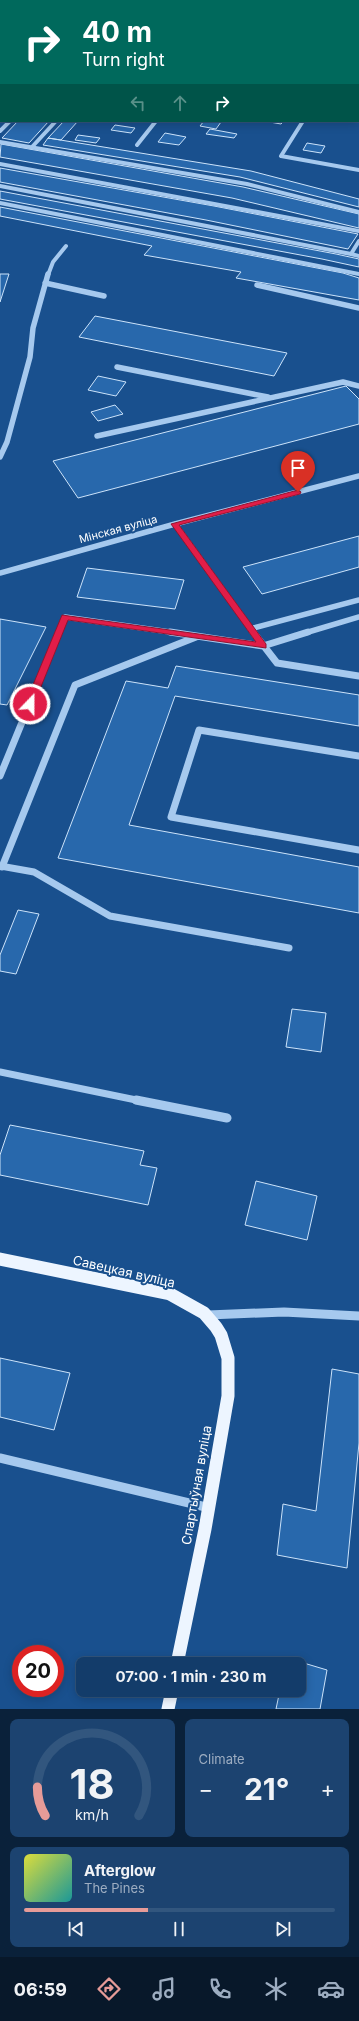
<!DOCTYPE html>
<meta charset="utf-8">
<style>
body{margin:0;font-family:Inter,sans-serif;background:#1c4370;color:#f1f3f6;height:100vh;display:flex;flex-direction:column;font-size:15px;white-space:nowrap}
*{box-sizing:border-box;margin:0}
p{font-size:13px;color:#9dadc1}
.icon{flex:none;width:22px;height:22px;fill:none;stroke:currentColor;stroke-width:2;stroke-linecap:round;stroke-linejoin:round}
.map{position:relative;height:1709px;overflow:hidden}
.panel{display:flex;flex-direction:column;gap:10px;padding:10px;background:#0a213a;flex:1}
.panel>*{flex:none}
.top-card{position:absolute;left:0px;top:0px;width:359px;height:122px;box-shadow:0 2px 10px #0003,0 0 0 1px #32567e;background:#00695c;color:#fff;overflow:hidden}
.speed{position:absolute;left:12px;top:1645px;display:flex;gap:8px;font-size:20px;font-weight:700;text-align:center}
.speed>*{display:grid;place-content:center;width:52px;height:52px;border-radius:50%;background:#133c6a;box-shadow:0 2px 10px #0003,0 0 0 1px #32567e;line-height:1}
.speed .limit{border:6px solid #d22;background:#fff;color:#111}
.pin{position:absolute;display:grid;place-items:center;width:34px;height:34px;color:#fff;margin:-41px -17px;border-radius:50% 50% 50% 0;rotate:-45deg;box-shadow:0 0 4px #0007}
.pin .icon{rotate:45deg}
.me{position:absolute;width:44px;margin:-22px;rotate:22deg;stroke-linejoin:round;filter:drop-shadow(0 0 3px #0008)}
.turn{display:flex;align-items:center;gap:14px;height:84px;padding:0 16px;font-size:18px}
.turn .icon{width:52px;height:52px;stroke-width:2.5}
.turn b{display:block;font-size:28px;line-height:34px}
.lanes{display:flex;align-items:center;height:38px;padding:0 16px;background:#0003;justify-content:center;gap:20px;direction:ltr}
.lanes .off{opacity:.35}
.big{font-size:30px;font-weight:700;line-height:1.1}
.panel .widget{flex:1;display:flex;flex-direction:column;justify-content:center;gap:6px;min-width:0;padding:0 14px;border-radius:8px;background:#1c4370}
.panel .dial{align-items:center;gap:0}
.dial svg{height:104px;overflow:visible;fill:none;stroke:#32567e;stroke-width:7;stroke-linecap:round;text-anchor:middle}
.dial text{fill:#f1f3f6;stroke:none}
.song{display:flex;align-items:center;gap:12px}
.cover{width:48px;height:48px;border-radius:6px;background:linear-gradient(135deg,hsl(60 70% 55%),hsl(180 70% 35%))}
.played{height:4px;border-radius:2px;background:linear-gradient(90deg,#e69b98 40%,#32567e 40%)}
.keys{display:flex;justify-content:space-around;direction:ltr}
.heat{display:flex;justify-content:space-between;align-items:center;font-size:22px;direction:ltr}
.panel .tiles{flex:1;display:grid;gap:10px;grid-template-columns:1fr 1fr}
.widget:last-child{grid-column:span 2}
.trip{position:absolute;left:76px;top:1657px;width:230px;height:40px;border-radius:8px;background:#133c6a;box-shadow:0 2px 10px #0003,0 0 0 1px #32567e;font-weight:700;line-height:40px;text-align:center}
.tab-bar{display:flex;height:64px;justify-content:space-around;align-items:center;background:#08182a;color:#9dadc1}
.tab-bar .icon{width:28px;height:28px}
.tab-bar .active{color:#e69b98}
.tab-bar b{font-size:18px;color:#f1f3f6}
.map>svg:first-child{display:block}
</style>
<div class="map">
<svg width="359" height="1709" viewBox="0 0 359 1709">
<rect width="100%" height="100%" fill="#19508e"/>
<path fill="#2263a7" d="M0 0H359V45L358 1H1L0 118Z"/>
<path fill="#2868ac" stroke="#cce3fa" d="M18 121H49L29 143 2 138Z
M64 121H78L61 140 48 138Z
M204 121H217L221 122 216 129 200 126Z
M264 121H284L281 124Z
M115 125 135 128 131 133 111 130Z
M210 129 237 134 234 138 206 134Z
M165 133 186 137 179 145 158 142Z
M78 135 100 138 96 143 75 140Z
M48 138 251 171 359 199V207L240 177 43 145Z
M307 143 325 146 321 153 303 150Z
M1 144 243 187 359 214V228L232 198 0 157Z
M0 168 214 206 358 234 348 249 206 220 0 182Z
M0 191 336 254 359 259V267L322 259 0 199Z
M0 207 343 273 359 278V300L236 278 241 272 144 255 152 246 0 216Z
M0 274H9L0 302Z
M95 316 287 353 274 376 79 337Z
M98 376 126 382 116 396 88 390Z
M346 386 359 399V424L78 498 53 461Z
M115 405 123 414 98 421 91 412Z
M359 536V567L262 594 243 567Z
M87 568 184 580 175 609 77 597Z
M0 619 46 627 7 705 0 704Z
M176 666 359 695V726L175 696 129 825 359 867V913L58 858 126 681 168 688Z
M18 910 39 914 16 974 0 971V955Z
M292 1009 326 1013 321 1052 286 1047Z
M10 1125 144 1151 140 1165 157 1168 148 1205 0 1175V1155Z
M256 1181 317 1196 307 1240 245 1225Z
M0 1358 70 1373 54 1430 0 1417Z
M332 1369 359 1374V1443L347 1568 277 1555 283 1504 316 1511Z
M287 1658 327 1670 320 1709H276L280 1690H299V1664H286Z"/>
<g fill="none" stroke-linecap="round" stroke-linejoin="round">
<path stroke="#a6c9ee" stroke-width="4" d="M303 121 281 156 359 170
M0 131 10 121
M0 142 247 184 359 212
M137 145 156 121
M32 147 56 121
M0 164 359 231
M0 186 351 254 359 241
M0 203 359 274
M351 254 359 256
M48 275 53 262 66 246"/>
<path stroke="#a6c9ee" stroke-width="5.5" d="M45 283 104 296
M257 285 359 308
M117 367 268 397
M97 436 343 382 359 386
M0 457 7 442 30 357 33 328 48 274
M175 524 254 633
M0 573 175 524 359 476
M250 629 359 600
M58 633 65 617 177 633
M305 633 359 617"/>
<path stroke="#a6c9ee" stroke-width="7" d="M170 632 263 646 308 632
M253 632 277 663 359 676
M359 756 199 730 171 817 359 850
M0 776 59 632
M0 866 34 872 110 916 289 948
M2 867 75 685 196 637
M0 1072 141 1101"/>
<path stroke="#a6c9ee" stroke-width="9" d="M136 1100 227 1118
M208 1315 284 1312 359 1316
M0 1458 210 1508"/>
<path stroke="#edf5ff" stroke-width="13" d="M0 1259 170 1294 204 1313 216 1327 221 1335 228 1358V1396L205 1529 177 1664
M168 1709 172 1690"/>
</g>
<path fill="#e11d48" stroke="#92132f" d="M298 490 301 492 300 494 179 525 266 644V648L68 620 34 704 30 706H27L25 704 62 615 256 642 171 524Z"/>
<g text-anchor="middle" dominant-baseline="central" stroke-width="4" stroke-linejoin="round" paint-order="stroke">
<g font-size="11" fill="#fff" stroke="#19508e">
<text transform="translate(118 529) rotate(-15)">Мінская вуліца</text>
</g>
<g font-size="13" fill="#fff" stroke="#19508e">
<text transform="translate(124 1271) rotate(13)">Савецкая вуліца</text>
<text transform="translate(196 1485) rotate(-80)">Спартыўная вуліца</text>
</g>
</g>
</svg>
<div class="speed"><div class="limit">20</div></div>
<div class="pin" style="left:298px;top:492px;background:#d93025"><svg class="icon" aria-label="arrive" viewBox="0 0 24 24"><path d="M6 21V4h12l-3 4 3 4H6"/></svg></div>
<svg class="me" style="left:30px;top:704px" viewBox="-20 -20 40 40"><circle r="17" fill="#e11d48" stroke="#fff" stroke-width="3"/><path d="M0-11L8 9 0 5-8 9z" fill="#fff"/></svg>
<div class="trip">07:00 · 1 min · 230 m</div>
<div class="top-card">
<div class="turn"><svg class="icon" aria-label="right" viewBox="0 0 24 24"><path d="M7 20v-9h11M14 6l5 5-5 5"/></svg><div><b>40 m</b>Turn right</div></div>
<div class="lanes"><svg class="icon off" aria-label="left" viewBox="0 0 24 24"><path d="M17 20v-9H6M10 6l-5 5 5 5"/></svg><svg class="icon off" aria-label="ahead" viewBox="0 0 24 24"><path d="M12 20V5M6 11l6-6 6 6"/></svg><svg class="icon" aria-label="right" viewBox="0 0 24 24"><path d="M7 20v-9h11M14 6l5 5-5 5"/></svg></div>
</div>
</div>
<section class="panel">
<div class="tiles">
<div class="widget dial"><svg viewBox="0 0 100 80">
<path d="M14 69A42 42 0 1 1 86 69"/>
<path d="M14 69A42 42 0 0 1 8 47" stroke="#e69b98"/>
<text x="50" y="56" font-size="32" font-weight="700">18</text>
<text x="50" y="72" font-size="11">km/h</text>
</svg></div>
<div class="widget"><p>Climate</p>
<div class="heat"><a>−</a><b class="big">21°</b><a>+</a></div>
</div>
<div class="widget">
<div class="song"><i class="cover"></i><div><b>Afterglow</b><p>The Pines</p></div></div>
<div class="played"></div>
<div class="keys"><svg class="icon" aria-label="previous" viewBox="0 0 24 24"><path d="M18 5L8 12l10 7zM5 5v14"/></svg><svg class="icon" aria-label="pause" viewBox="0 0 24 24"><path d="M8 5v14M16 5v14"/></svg><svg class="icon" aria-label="next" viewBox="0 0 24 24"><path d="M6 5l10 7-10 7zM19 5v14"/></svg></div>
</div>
</div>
</section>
<nav class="tab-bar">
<b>06:59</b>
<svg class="icon active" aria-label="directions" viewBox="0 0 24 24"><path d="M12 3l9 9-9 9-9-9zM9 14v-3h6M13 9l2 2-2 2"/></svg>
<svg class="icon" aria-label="music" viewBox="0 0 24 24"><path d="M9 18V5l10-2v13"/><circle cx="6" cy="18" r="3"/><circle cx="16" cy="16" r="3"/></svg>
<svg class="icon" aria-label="phone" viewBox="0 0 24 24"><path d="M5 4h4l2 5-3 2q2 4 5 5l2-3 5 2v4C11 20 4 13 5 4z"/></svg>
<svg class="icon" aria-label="climate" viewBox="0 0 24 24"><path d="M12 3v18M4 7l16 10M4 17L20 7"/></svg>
<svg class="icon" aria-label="car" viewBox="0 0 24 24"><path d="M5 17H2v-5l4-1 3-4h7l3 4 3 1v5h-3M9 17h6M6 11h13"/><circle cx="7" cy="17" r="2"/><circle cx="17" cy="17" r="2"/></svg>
</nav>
